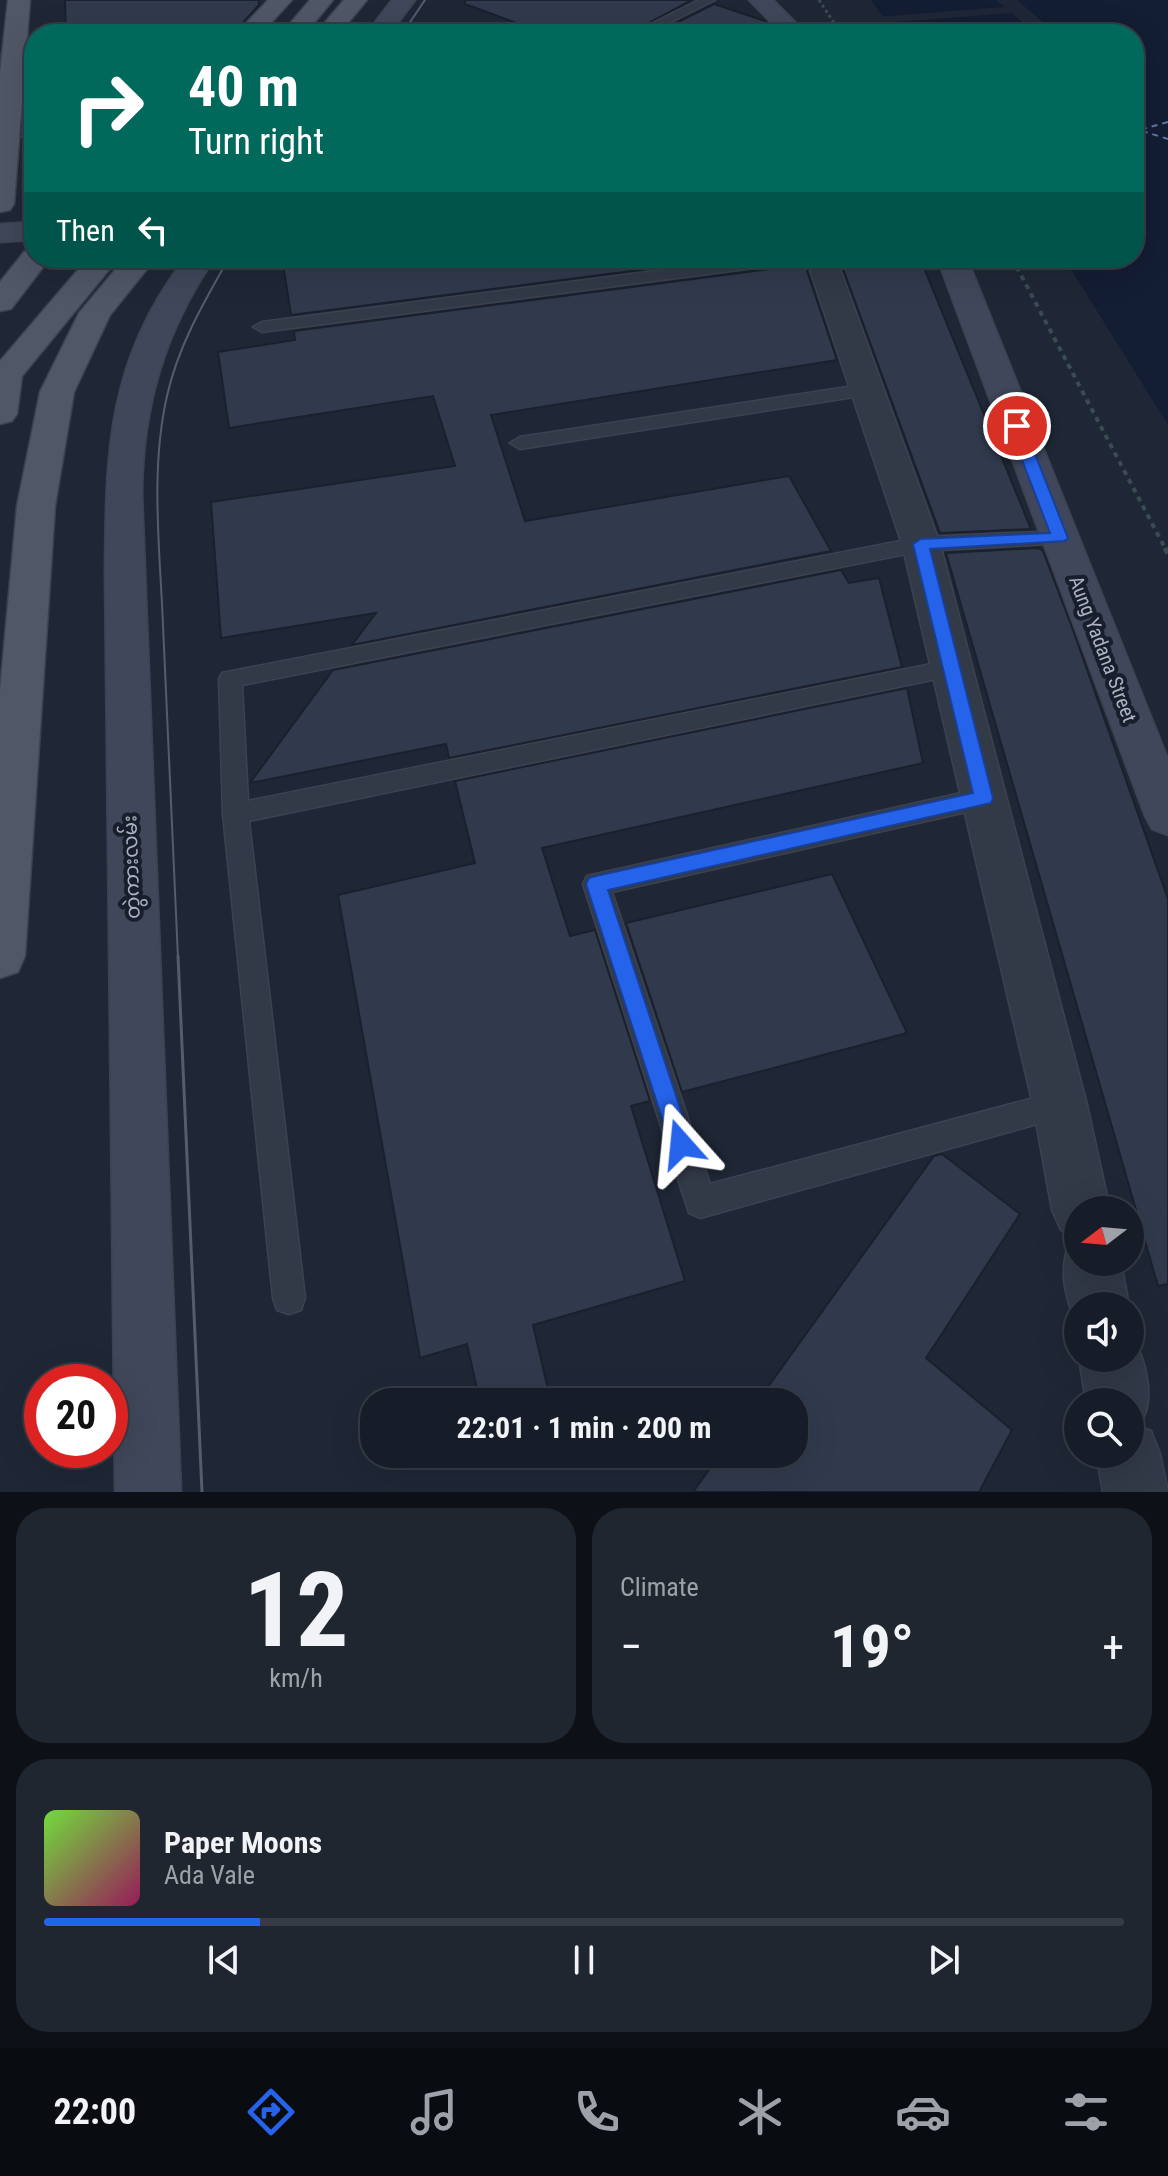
<!DOCTYPE html>
<meta charset="utf-8">
<style>
body{margin:0;font-family:"Roboto Condensed","Noto Sans Myanmar",sans-serif;background:#202630;color:#f1f3f6;height:100vh;display:flex;flex-direction:column;font-size:30px;white-space:nowrap}
*{box-sizing:border-box;margin:0}
p{font-size:26px;color:#9ea2a8}
.icon{flex:none;width:44px;height:44px;fill:none;stroke:currentColor;stroke-width:2;stroke-linecap:round;stroke-linejoin:round}
.map{position:relative;height:1492px;overflow:hidden}
.side{display:flex;flex-direction:column;gap:16px;padding:16px;background:#0d1016;flex:1}
.side>*{flex:none}
.guide{position:absolute;left:24px;top:24px;width:1120px;height:244px;border-radius:32px;box-shadow:0 8px 32px #0002,0 0 0 2px #363b45;background:#00695c;color:#fff;overflow:hidden}
.needle{width:52px;rotate:254deg}
.fabs{position:absolute;left:1064px;top:1196px;display:grid;gap:16px}
.fabs a{display:grid;place-items:center;width:80px;height:80px;border-radius:50%;background:#171d28;box-shadow:0 8px 32px #0002,0 0 0 2px #363b45;font-size:40px}
.speed{position:absolute;left:24px;top:1364px;display:flex;gap:16px;font-size:40px;font-weight:700;text-align:center}
.speed>*{display:grid;place-content:center;width:104px;height:104px;border-radius:50%;background:#171d28;box-shadow:0 8px 32px #0002,0 0 0 2px #363b45;line-height:1}
.speed .limit{border:12px solid #d22;background:#fff;color:#111}
.pin{position:absolute;display:grid;place-items:center;width:68px;height:68px;color:#fff;margin:-34px;border:4px solid #fff;border-radius:50%;box-shadow:0 2px 8px #0007}
.me{position:absolute;width:88px;margin:-44px;rotate:342deg;stroke-linejoin:round;filter:drop-shadow(0 0 6px #0008)}
.turn{display:flex;align-items:center;gap:28px;height:168px;padding:0 32px;font-size:36px}
.turn .icon{width:104px;height:104px;stroke-width:2.5}
.turn b{display:block;font-size:56px;line-height:68px}
.then{display:flex;align-items:center;height:76px;padding:0 32px;background:#0003;gap:16px;font-size:30px}
.big{font-size:60px;font-weight:700;line-height:1.1}
.side .card{flex:1;display:flex;flex-direction:column;justify-content:center;gap:12px;min-width:0;padding:0 28px;border-radius:32px;background:#202630}
.side .dial{align-items:center;gap:0}
.dial b{font-size:104px;line-height:1}
.song{display:flex;align-items:center;gap:24px}
.cover{width:96px;height:96px;border-radius:12px;background:linear-gradient(135deg,hsl(100 70% 55%),hsl(330 70% 35%))}
.played{height:8px;border-radius:4px;background:linear-gradient(90deg,#2563eb 20%,#363b45 20%)}
.keys{display:flex;justify-content:space-around;direction:ltr}
.heat{display:flex;justify-content:space-between;align-items:center;font-size:44px;direction:ltr}
.side .tiles{flex:1;display:grid;gap:16px;grid-template-columns:1fr 1fr}
.card:last-child{grid-column:span 2}
.trip{position:absolute;left:360px;top:1388px;width:448px;height:80px;border-radius:32px;background:#171d28;box-shadow:0 8px 32px #0002,0 0 0 2px #363b45;font-weight:700;line-height:80px;text-align:center}
.tab-bar{display:flex;height:128px;justify-content:space-around;align-items:center;background:#090c10;color:#9ea2a8}
.tab-bar .icon{width:56px;height:56px}
.tab-bar .selected{color:#2563eb}
.tab-bar b{font-size:36px;color:#f1f3f6}
.map>svg:first-child{display:block}
</style>
<div class="map">
<svg width="1168" height="1492" viewBox="0 0 1168 1492">
<rect width="100%" height="100%" fill="#1f2736"/>
<path fill="#131d33" d="M871 0H1168V425L1064 258H1134V34H895Z"/>
<path fill="#1f2736" d="M996 0H1017L1057 34H1035L1012 13 881 23 875 17 1004 7Z"/>
<g fill="none" stroke-linecap="round" stroke-linejoin="round">
<path stroke="#6479a4" stroke-width="2" stroke-dasharray="6 5" stroke-linecap="butt" d="M1168 122 1139 130 1168 139"/>
</g>
<path fill="#313a4d" stroke="#1a202d" stroke-width="2" d="M65 0H259V5L238 28 175 34H66Z
M465 0H692L628 34H546L465 4Z
M714 4 765 21 778 34H654Z
M282 258H732L291 315Z
M839 258H920L1031 529 940 533Z
M803 259 837 360 491 415 525 521 789 476 831 551 352 645 376 613 221 638 211 502 455 466 433 396 229 428 218 352 295 340 294 331 793 266Z
M1038 548 1043 551 1073 630 1168 899V1284L1158 1286 946 553Z
M841 570 849 583 879 578 902 667 449 758 446 744 250 783 333 670Z
M907 688 923 763 542 848 570 936 595 930 650 1101 631 1106 685 1281 533 1325 551 1402H480L467 1344 420 1358 338 895 475 863 455 781Z
M832 874 907 1033 682 1092 626 923Z
M942 1154 1020 1214 926 1358 1012 1430 979 1492H693L720 1454H794V1402H757L934 1156Z"/>
<g fill="none" stroke-linecap="round" stroke-linejoin="round">
<g stroke="#3c4250" stroke-width="3">
<path id="lane" d="M699 0H715L647 34H631Z
M755 258H801L793 263 262 332 253 327 262 322Z
M867 384 873 386 876 390 873 394 520 449 510 443 520 437Z
M1060 531 1070 538 1067 543 921 551 242 685 248 801 951 660 959 662 962 668 959 674 951 676 249 821 305 1298 301 1310 289 1314 277 1310 273 1298 223 814 219 679 222 673 921 537Z
M984 788 993 791 996 798 993 805 984 808 612 892 710 1184 1060 1091 1070 1095 1075 1105 1070 1115 700 1218 689 1213 583 884 587 876Z"/>
</g>
<g stroke="#3c4250" stroke-width="3">
<path id="street" d="M34 46V60H5L1 55 5 50Z
M34 119V135L0 137V125Z
M806 258H836L940 544 1087 1105 1110 1210H1078V1238L1061 1230 1052 1210 1033 1105 902 544Z
M1078 1238V1262H1121L1129 1306H1078V1327C1065 1299 1058 1270 1070 1241Z
M1130 1335C1146 1357 1158 1405 1137 1426L1151 1431 1160 1454 1168 1492H1103L1096 1454H1130V1402H1086L1079 1358H1130Z"/>
</g>
<g stroke="#3c4250" stroke-width="3">
<path id="secondary" d="M392 0H415L390 34H366Z
M749 0H773L807 34H782Z
M34 222V240L0 242V224Z
M185 258H215C165 331 143 405 142 493L181 1492H115L105 573C106 450 107 361 185 258Z
M937 258H967L1168 759V835L1152 829 1145 816Z"/>
</g>
<g stroke="#3c4250" stroke-width="3">
<path id="primary" d="M8 0H30L14 204 10 210 0 212V73Z
M268 0H292L261 34H236Z
M310 0H333L305 34H281Z
M344 0H367L339 34H315Z
M34 249V258H50L11 309 0 311V282L24 252Z
M88 258 117 260 22 376 17 414 12 421 0 424V361Z
M125 258H156L110 315 74 392 55 506 25 956 18 972 0 978V691L17 506 40 392 79 313Z"/>
</g>
<path stroke="#394c50" stroke-width="3" stroke-dasharray="3 3" stroke-linecap="butt" d="M819 0 836 26 846 34"/>
<path stroke="#394c50" stroke-width="4" stroke-dasharray="5 5" stroke-linecap="butt" d="M1012 258 1166 550"/>
<path stroke="#394c50" stroke-width="5" stroke-dasharray="6 6" stroke-linecap="butt" d="M1165 548 1168 554"/>
<use href="#lane" fill="#323947" fill-rule="evenodd"/>
<use href="#street" fill="#323947" fill-rule="evenodd"/>
<use href="#secondary" fill="#40475a" fill-rule="evenodd"/>
<use href="#primary" fill="#505767" fill-rule="evenodd"/>
<path stroke="#545c6e" stroke-width="2" d="M402 34 425 0
M178 958C173 847 168 736 163 625 160 550 150 470 167 396 178 346 204 302 229 258"/>
<path stroke="#545c6e" stroke-width="3" d="M178 956 202 1492"/>
</g>
<path fill="#2563eb" stroke="#184099" stroke-width="2" d="M1017 421 1024 426 1068 538 1065 541 930 549 993 798 991 803 608 890 692 1144 689 1152 681 1155 673 1152 586 884 589 878 596 876 973 793 913 544 921 539 1050 533 1009 426Z"/>
<g text-anchor="middle" dominant-baseline="central" stroke-width="8" stroke-linejoin="round" paint-order="stroke">
<g font-size="20" fill="#acb3c4" stroke="#181e2b">
<text transform="translate(1103 649) rotate(69)">Aung Yadana Street</text>
<text transform="translate(131 867) rotate(-92)">တွဲကားလမ်း</text>
</g>
</g>
</svg>
<div class="fabs">
<a><svg class="needle" viewBox="-14 -14 28 28"><path d="M0-13l5 13h-10z" fill="#e53935"/><path d="M0 13l5-13h-10z" fill="#9ea2a8"/></svg></a>
<a><svg class="icon" aria-label="sound" viewBox="0 0 24 24"><path d="M4 9h4l5-4v14l-5-4H4zM17 9q2 3 0 6"/></svg></a>
<a><svg class="icon" aria-label="search" viewBox="0 0 24 24"><circle cx="10" cy="10" r="6"/><path d="M15 15l6 6"/></svg></a>
</div>
<div class="speed"><div class="limit">20</div></div>
<div class="pin" style="left:1017px;top:426px;background:#d93025"><svg class="icon" aria-label="arrive" viewBox="0 0 24 24"><path d="M6 21V4h12l-3 4 3 4H6"/></svg></div>
<svg class="me" style="left:681px;top:1144px" viewBox="-20 -20 40 40"><path d="M0-17L14 15 0 8-14 15z" fill="#2563eb" stroke="#fff" stroke-width="4"/></svg>
<div class="trip">22:01 · 1 min · 200 m</div>
<div class="guide">
<div class="turn"><svg class="icon" aria-label="right" viewBox="0 0 24 24"><path d="M7 20v-9h11M14 6l5 5-5 5"/></svg><div><b>40 m</b>Turn right</div></div>
<div class="then">Then<svg class="icon" aria-label="left" viewBox="0 0 24 24"><path d="M17 20v-9H6M10 6l-5 5 5 5"/></svg></div>
</div>
</div>
<section class="side">
<div class="tiles">
<div class="card dial"><b>12</b><p>km/h</p></div>
<div class="card"><p>Climate</p>
<div class="heat"><a>−</a><b class="big">19°</b><a>+</a></div>
</div>
<div class="card">
<div class="song"><i class="cover"></i><div><b>Paper Moons</b><p>Ada Vale</p></div></div>
<div class="played"></div>
<div class="keys"><svg class="icon" aria-label="previous" viewBox="0 0 24 24"><path d="M18 5L8 12l10 7zM5 5v14"/></svg><svg class="icon" aria-label="pause" viewBox="0 0 24 24"><path d="M8 5v14M16 5v14"/></svg><svg class="icon" aria-label="next" viewBox="0 0 24 24"><path d="M6 5l10 7-10 7zM19 5v14"/></svg></div>
</div>
</div>
</section>
<nav class="tab-bar">
<b>22:00</b>
<svg class="icon selected" aria-label="directions" viewBox="0 0 24 24"><path d="M12 3l9 9-9 9-9-9zM9 14v-3h6M13 9l2 2-2 2"/></svg>
<svg class="icon" aria-label="music" viewBox="0 0 24 24"><path d="M9 18V5l10-2v13"/><circle cx="6" cy="18" r="3"/><circle cx="16" cy="16" r="3"/></svg>
<svg class="icon" aria-label="phone" viewBox="0 0 24 24"><path d="M5 4h4l2 5-3 2q2 4 5 5l2-3 5 2v4C11 20 4 13 5 4z"/></svg>
<svg class="icon" aria-label="climate" viewBox="0 0 24 24"><path d="M12 3v18M4 7l16 10M4 17L20 7"/></svg>
<svg class="icon" aria-label="car" viewBox="0 0 24 24"><path d="M5 17H2v-5l4-1 3-4h7l3 4 3 1v5h-3M9 17h6M6 11h13"/><circle cx="7" cy="17" r="2"/><circle cx="17" cy="17" r="2"/></svg>
<svg class="icon" aria-label="filters" viewBox="0 0 24 24"><path d="M4 7h16M4 17h16"/><circle cx="9" cy="7" r="2"/><circle cx="15" cy="17" r="2"/></svg>
</nav>
